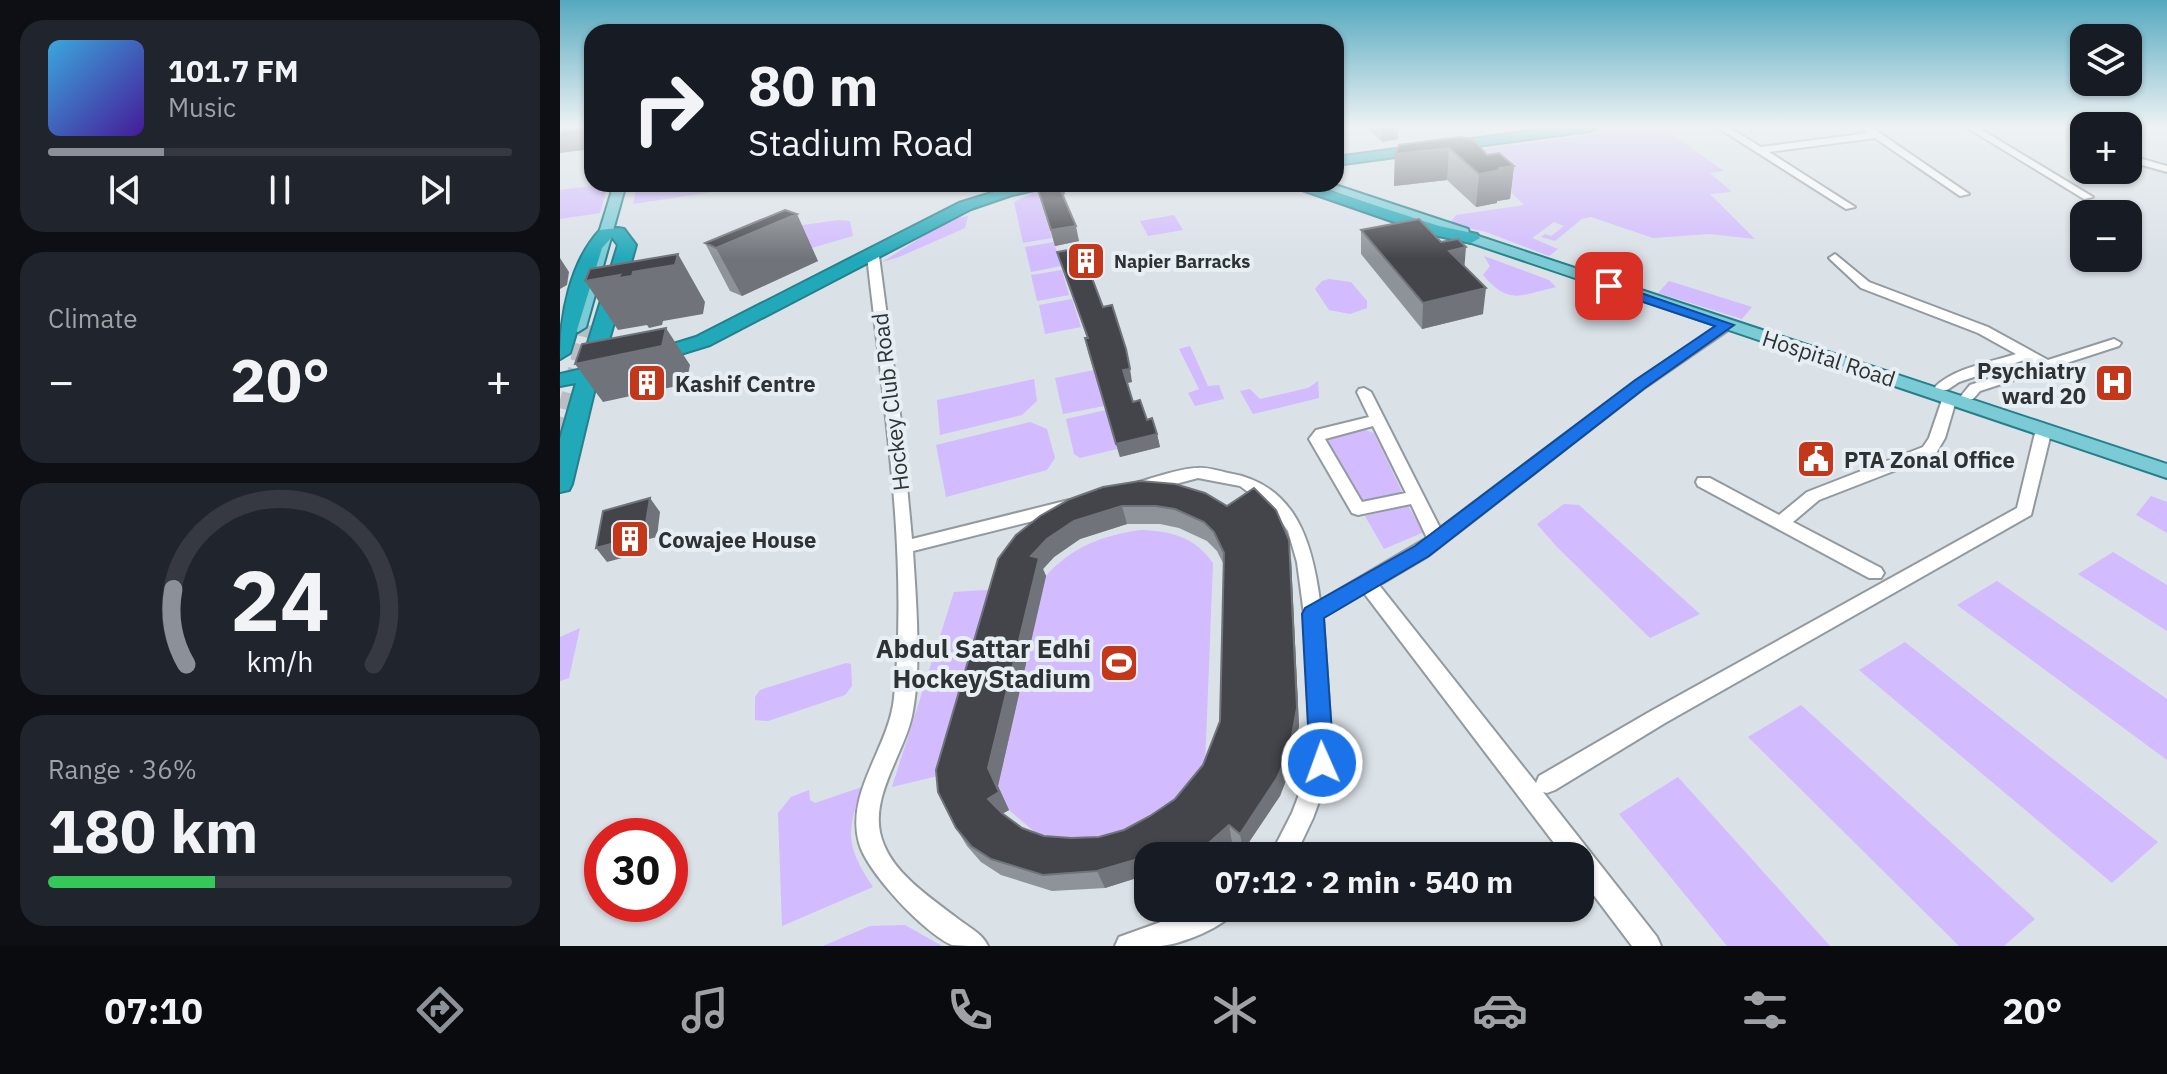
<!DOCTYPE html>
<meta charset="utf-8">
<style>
body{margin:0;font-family:"IBM Plex Sans",sans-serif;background:#20242c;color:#f1f3f6;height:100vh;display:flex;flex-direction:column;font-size:30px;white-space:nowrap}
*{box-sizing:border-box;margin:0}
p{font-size:26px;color:#9ea1a6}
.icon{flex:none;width:44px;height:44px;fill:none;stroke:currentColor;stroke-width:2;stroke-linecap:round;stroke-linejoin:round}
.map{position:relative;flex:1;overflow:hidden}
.sheet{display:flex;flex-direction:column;gap:20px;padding:20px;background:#0d0f14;width:560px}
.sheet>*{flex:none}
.top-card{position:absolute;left:24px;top:24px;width:760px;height:168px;border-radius:24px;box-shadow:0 2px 6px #0004;background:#171b24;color:#f1f3f6;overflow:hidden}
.fabs{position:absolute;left:1510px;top:24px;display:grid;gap:16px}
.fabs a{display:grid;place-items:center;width:72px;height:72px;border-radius:16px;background:#171b24;box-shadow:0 2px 6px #0004;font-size:40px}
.speed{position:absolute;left:24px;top:818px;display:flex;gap:16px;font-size:40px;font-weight:700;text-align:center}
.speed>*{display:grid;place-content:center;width:104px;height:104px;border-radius:50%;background:#171b24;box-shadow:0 2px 6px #0004;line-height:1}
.speed .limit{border:12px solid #d22;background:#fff;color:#111}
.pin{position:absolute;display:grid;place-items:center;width:68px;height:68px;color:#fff;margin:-34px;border-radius:16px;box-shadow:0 4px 12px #0006}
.me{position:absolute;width:88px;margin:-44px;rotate:358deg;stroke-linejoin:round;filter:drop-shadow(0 0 6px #0008)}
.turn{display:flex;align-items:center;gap:28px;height:168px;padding:0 32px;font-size:36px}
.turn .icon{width:104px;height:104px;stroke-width:2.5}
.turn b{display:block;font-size:56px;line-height:68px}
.big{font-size:60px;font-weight:700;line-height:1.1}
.sheet .tile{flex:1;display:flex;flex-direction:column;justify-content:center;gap:12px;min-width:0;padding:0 28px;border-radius:24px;background:#20242c}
.sheet .dial{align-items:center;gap:0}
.dial svg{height:208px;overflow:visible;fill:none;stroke:#363941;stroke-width:7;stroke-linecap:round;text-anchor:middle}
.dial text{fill:#f1f3f6;stroke:none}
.song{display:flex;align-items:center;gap:24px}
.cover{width:96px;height:96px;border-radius:12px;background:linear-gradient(135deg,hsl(200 70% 55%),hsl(260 70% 35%))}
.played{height:8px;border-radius:4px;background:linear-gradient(90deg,#8c9099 25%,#363941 25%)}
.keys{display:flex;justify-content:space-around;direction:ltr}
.heat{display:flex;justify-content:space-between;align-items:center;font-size:44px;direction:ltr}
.charge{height:12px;border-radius:6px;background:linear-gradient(90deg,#34c759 36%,#363941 0)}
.trip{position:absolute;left:574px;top:842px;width:460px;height:80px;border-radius:24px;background:#171b24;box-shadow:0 2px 6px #0004;font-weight:700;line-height:80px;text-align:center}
.tabs{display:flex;height:128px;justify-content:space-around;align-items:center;background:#090b0e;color:#9ea1a6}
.tabs .icon{width:56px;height:56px}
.tabs .active{color:#8c9099}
.tabs b{font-size:36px;color:#f1f3f6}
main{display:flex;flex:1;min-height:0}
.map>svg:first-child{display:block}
</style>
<main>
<section class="sheet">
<div class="tile">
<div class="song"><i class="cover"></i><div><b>101.7 FM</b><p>Music</p></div></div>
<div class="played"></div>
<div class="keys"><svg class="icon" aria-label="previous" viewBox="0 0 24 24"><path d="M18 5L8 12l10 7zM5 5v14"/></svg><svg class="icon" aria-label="pause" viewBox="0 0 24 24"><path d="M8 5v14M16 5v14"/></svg><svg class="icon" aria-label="next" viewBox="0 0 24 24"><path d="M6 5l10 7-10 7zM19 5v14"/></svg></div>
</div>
<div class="tile"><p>Climate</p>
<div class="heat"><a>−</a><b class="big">20°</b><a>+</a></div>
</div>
<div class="tile dial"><svg viewBox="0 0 100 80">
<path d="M14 69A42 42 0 1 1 86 69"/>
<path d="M14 69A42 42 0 0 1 9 40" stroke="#8c9099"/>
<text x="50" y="56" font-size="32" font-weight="700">24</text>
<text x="50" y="72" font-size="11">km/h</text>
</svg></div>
<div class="tile"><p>Range · 36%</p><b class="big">180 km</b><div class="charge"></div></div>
</section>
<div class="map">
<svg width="1607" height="946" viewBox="0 0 1607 946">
<rect width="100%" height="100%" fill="#dae1e7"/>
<path fill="#d2bbfe" d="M1083 127H1101L1164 171 1150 173 1172 192 1150 194 1195 239 1149 234 1093 238 1031 217 1022 219 995 241 981 237 985 234 991 236 1004 226 994 222 972 238 998 249 989 256 926 232 889 224 896 215 964 205 909 151Z
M48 184 40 213 0 219V190Z
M77 184H160V191L73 204Z
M477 191 492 238 463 243 454 202Z
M614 215 623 230 588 236 580 221Z
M408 216 405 228 339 257 322 262 391 219Z
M278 220 290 221 293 236 241 251 236 226Z
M494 242 501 266 471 272 465 247Z
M924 256 989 280 996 287C960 295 950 306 923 275L930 266Z
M502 270 509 295 477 301 471 275Z
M769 279 791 282 807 301V308L790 314 769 310 755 289 762 281Z
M1109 281 1192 307 1182 319 1098 293Z
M512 299 521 327 485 334 479 305Z
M630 346 648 386 659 385 664 399 635 406 628 393 639 389 619 349Z
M534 370 544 406 503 414 495 378Z
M474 379 477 401 462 415 380 435 377 400Z
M758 381 759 398 693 414 680 391 690 389 700 399 748 388Z
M546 410 557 449 520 458 514 454 506 419Z
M470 422 487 429 495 458 487 470 386 497 376 445Z
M800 428 814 433 843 494 801 503 767 439 773 434Z
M1591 496 1607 502V533L1576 515Z
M1004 504 1019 505 1140 614 1090 638 997 547 977 524Z
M848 506 864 532 824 549 805 516Z
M581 530C611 531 635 537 653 563L645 766 626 796 555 838 495 840 476 833 449 810 438 786 486 576C511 547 544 535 581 530Z
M1553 552 1607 585V631L1518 574Z
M1437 581 1607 699V760L1397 605Z
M441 589 390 773 332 787 394 592Z
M20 628 9 678 0 681V637Z
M1345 642 1598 842 1552 883 1299 670Z
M286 663 291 664 292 686 285 695 208 721 195 720V697L200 690Z
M1241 705 1475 919 1444 946H1399L1188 737Z
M1118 777 1270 946H1167L1059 814Z
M302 787C286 834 286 846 313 887L222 926 218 813 231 797 249 790 250 800 255 803Z
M345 925 382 946H263L310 926Z"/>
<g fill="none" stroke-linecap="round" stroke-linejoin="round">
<path stroke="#b8bec3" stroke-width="17" stroke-dasharray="17 8" stroke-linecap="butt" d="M0 434 28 325"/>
<g stroke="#939a9f" stroke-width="4">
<path id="minor" d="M1157 127H1168L1201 147 1308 133 1300 127H1311L1409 194 1400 196 1315 138 1209 152 1295 207 1286 209Z
M1406 127H1417L1533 197 1524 199Z
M1507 127H1518L1524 130V137Z
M1568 155 1607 166V172L1568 161Z
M313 252 319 256 341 422 352 539 509 500 517 506 509 512 353 551C356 601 362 668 352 716 343 757 305 802 324 845 336 875 372 899 397 918 408 927 422 933 428 946 417 946 401 946 392 945 364 933 307 872 299 843 285 792 329 748 334 698 349 552 323 401 307 256Z
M1275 254 1309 282 1428 327 1488 360 1554 339 1561 343 1559 346 1420 391 1413 399H1403L1401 396 1410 385 1475 364 1467 359 1399 382 1387 390H1377L1375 387C1394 368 1431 362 1456 354L1418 333 1301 288 1271 260 1269 258Z
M1166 321 1173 325 1171 328 1084 388 868 556 819 585 976 783 979 776 1091 711 1457 508 1476 429 1484 424 1492 429 1471 515 1105 723 995 790 987 793 983 792 1097 937 1101 946H1072L1020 877V856H1004L804 593 763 617 773 763 753 818 735 856H710L732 813 751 763 744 614 737 562 728 531 714 511 680 486 638 478 578 494 570 488 572 484C591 479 619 468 638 468 647 467 659 471 668 473 736 484 752 542 760 601L867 538 851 504 798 515 792 513 749 439 756 430 809 417 797 392 799 389 804 388 811 392 880 528 1074 382ZM813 426 846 493 802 502 765 439Z
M1390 393 1397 397 1385 438 1375 455 1259 500 1233 522 1321 568 1324 573 1321 578H1309L1138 486 1136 482 1138 478H1150L1219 515 1247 492 1363 447 1369 438 1383 397Z
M640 908H676C669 926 619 945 600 946 585 946 570 946 555 946L559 937Z"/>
</g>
<g stroke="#267f8a" stroke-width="4">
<path id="major" d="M54 184H66L26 327 18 332 12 330 10 327Z
M753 184H772L908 229 909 233 1607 464V478L885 234 884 230Z"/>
</g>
<g stroke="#267f8a" stroke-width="4">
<path id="highway" d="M1001 127H1037L1030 131 776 165V157Z
M460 184H491L488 187 452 195 411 209 150 345 88 364 78 358 81 354 136 337 399 203Z
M725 184H749L879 226 917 234 920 238 911 243 869 234Z
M58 228 64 229 76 245 48 344 61 343 71 349 68 353 45 357 27 346 58 245 52 237 42 248 10 353 0 359C0 316 10 262 40 230Z
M53 362 63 368 35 388 12 484 9 490 0 492V439L16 383 0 386V374Z"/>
</g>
<use href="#minor" fill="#fff" fill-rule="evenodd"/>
<use href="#major" fill="#7acbd5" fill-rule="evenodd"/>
<use href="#highway" fill="#21a9b9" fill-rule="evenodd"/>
</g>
<path fill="#8e9399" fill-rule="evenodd" d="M806 127H836L838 129V139L822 142Z
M899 137 927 155 954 166 950 199 937 201V203L916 207 887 180 834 186 835 154Z
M476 184 505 194 503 195 519 241 495 246Z
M801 230 905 267 923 314 862 329 801 254Z
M145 243 258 261 182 296 170 291Z
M498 252 536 268 528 270 572 382 568 383 573 402 597 434 600 447 560 457 528 352 525 338H527Z
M580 481 731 559 739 726 730 770 720 796 683 851 672 842 657 856H588L587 887 583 876 545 888 492 891 441 875 421 862 407 846 396 828 438 559ZM567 524H600L619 528 647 541 657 551 664 565 660 721 643 765 615 799 590 816 564 830 539 837 511 838 484 836 462 828 442 814 449 810 438 786 486 576 483 569 494 557 520 539Z"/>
<path fill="#70747a" d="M838 129V139L822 142V131Z
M32 133V149L0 153V138Z
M889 148 887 180 834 186 835 154Z
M954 166 950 199 937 201V203L916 207 919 174 939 168Z
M498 184H503L505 194 500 195Z
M237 214 258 261 182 296 156 248Z
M516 226 519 241 495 246 491 230Z
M906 247 904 272 889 251Z
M118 254 145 302 143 314 103 321 102 325 89 328 87 325 58 330 25 281 73 272Z
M534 255 536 268 527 270 524 257Z
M0 258 9 272 7 285 0 289Z
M926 288 923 314 862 329 863 303Z
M106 328 130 365 126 384 43 402 15 364Z
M569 362 572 382 566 383 563 370Z
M597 434 600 447 560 457 556 444Z
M90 498 100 512 97 537 81 541 77 554 47 562 36 548 70 527Z
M562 506 567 524 520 539 494 557 483 569 486 576 438 786 449 810 438 816 428 799V768L471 556 487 539 514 521Z
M731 559 739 726 730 770 720 796 683 851 680 834Z
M669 825 672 842 657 856H634Z
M578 859 588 868V887L583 876 545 888 537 871Z"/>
<path fill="#43454b" stroke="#70747a" stroke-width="2" fill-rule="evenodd" d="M0 127H32V133L0 138Z
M817 127H836L838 129 822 131Z
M899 137 913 139 927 155 939 153 954 166 939 168 941 170 919 174 889 148 835 154 839 145Z
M476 184H498L516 226 491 230Z
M225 210 237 214 156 248 145 243Z
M859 219 881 242 898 239 906 247 889 251 926 288 863 303 801 230Z
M529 246 534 255 524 257 543 307 552 305 566 349 570 369 563 370 573 402 580 400 587 420 592 418 597 434 556 444 525 338H528L497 252Z
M118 254 115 265 73 272 72 276 58 278 60 275 25 281 30 269Z
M106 328 102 346 15 364 22 344Z
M580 481 615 484 645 493 667 506 694 488 716 510 729 540 737 708 729 752 717 778 680 834 669 825 634 856H618L617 854 613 856H588V868L581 871 578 859 537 871 483 875 431 859 411 846 396 828 378 792 376 770 438 559 456 535 480 516 510 499 543 487ZM562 506H596L615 509 644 522 654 532 664 553 660 721 643 765 615 799 590 816 564 830 539 837 511 838 484 836 462 828 443 814 428 799 439 792 428 768 479 558 471 556 487 539 514 521Z
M90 498 86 523 70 527 66 540 36 548 43 511Z"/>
<linearGradient id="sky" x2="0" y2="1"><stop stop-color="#55a9bf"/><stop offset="0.49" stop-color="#eef2f4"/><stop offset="1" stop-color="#eef2f4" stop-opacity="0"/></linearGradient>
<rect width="1607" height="259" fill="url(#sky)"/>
<path fill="#1a73e8" stroke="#114b97" stroke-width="2" d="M1049 282 1174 325 1085 388 869 556 764 618 774 763 771 771 762 774 753 771 750 763 742 614 745 608 855 546 1074 381 1155 326 1044 289 1042 286Z"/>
<defs>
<g id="building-square" transform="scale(2)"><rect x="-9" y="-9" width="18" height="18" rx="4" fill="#c3381b" stroke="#e7eff4"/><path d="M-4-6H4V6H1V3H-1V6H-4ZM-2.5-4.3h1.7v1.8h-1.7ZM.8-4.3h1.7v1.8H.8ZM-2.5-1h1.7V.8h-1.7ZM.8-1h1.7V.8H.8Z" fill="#fff"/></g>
<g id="hospital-square" transform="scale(2)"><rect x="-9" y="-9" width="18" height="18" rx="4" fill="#c3381b" stroke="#e7eff4"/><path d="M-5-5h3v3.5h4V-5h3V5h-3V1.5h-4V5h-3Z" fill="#fff"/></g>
<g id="civic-square" transform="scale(2)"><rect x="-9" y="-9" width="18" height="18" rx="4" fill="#c3381b" stroke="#e7eff4"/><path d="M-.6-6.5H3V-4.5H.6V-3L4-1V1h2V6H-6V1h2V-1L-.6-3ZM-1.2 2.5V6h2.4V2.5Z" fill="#fff"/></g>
<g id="stadium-square" transform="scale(2)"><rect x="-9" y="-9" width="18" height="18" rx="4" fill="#c3381b" stroke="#e7eff4"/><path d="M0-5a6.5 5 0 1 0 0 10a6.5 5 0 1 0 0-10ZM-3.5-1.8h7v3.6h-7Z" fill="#fff"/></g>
</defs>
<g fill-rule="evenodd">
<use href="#building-square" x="526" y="261"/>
<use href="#building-square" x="87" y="383"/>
<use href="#hospital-square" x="1554" y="383"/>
<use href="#civic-square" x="1256" y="459"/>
<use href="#building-square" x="70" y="539"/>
<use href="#stadium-square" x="559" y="663"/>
</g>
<g text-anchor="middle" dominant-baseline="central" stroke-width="8" stroke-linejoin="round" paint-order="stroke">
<g font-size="18" font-weight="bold" fill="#2f3234" stroke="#e7eff4" text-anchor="start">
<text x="554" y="261">Napier Barracks</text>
</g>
<g font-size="22" fill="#2f3234" stroke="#e7eff4">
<text transform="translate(1269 358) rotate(18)">Hospital Road</text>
<text transform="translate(330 402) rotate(-97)">Hockey Club Road</text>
</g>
<g font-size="22" font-weight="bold" fill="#2f3234" stroke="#e7eff4" text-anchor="start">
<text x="1526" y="370" text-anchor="end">Psychiatry<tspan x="1526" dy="25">ward 20</tspan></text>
<text x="115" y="383">Kashif Centre</text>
<text x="1284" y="459">PTA Zonal Office</text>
<text x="98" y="539">Cowajee House</text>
</g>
<g font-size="26" font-weight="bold" fill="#2f3234" stroke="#e7eff4" text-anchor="end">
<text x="531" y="648">Abdul Sattar Edhi<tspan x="531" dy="30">Hockey Stadium</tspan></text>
</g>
</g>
</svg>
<div class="fabs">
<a><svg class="icon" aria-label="layers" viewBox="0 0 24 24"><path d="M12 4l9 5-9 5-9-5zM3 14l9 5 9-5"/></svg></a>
<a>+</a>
<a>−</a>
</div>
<div class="speed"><div class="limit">30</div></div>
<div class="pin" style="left:1049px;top:286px;background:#d93025"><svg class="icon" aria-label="arrive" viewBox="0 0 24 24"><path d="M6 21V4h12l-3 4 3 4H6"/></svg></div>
<svg class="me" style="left:762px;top:763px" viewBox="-20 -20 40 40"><circle r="17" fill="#1a73e8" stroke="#fff" stroke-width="3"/><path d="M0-11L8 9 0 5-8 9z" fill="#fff"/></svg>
<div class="trip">07:12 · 2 min · 540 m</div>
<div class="top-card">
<div class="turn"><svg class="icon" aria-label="right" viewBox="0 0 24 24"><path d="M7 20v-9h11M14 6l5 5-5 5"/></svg><div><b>80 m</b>Stadium Road</div></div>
</div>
</div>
</main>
<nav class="tabs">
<b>07:10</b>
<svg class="icon active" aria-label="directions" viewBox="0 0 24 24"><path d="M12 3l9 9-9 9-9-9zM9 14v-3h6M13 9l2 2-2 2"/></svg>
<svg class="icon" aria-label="music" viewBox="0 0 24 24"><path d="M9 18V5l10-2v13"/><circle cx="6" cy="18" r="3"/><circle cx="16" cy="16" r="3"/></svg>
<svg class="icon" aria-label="phone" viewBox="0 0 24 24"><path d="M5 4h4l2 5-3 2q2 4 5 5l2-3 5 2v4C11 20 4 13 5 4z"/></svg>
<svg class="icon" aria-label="climate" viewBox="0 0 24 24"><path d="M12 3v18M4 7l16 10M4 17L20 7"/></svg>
<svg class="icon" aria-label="car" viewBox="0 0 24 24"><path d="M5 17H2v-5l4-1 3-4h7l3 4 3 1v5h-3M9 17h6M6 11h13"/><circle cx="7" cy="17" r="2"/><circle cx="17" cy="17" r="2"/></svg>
<svg class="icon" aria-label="filters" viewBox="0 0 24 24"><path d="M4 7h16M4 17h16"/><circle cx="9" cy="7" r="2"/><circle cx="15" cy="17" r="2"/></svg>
<b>20°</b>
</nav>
